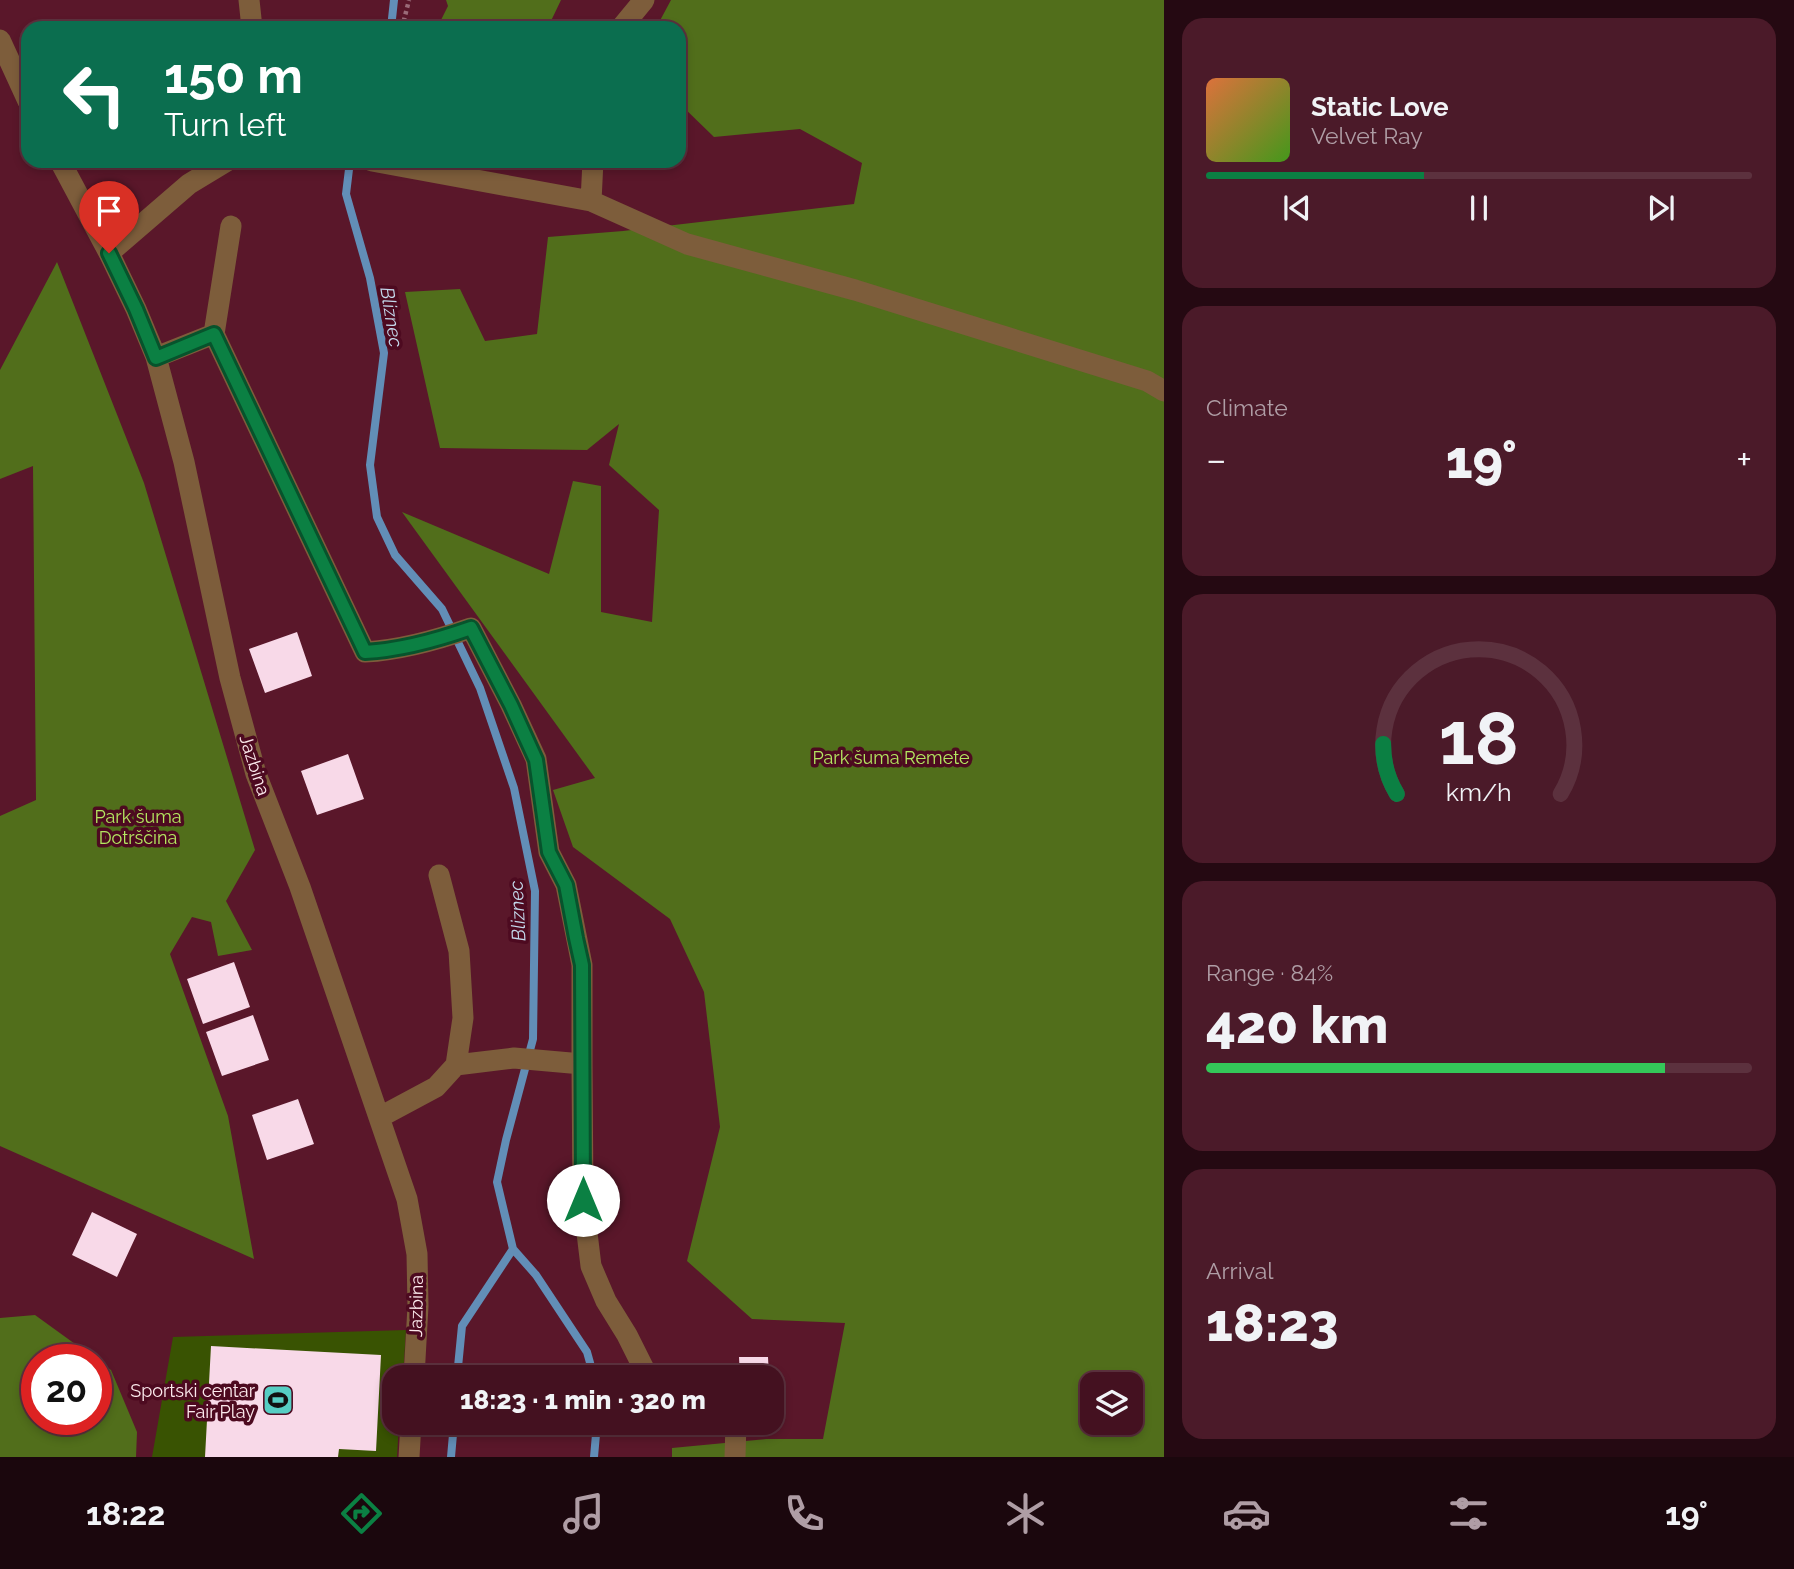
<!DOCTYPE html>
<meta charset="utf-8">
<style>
body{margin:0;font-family:Raleway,sans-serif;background:#4b1a29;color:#f1f3f6;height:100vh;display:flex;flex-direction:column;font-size:26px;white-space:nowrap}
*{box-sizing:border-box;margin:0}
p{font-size:23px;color:#af9da5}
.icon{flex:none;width:38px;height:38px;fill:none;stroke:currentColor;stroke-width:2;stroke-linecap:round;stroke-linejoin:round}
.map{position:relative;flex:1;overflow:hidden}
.sheet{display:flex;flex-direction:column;gap:18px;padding:18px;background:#250912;width:630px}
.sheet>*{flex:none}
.banner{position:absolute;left:21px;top:21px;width:665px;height:147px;border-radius:21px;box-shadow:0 4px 10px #0003,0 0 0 2px #5c313e;background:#0b6e4f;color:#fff;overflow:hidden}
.buttons{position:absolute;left:1080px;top:1372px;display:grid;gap:14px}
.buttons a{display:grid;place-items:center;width:63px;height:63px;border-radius:14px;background:#441120;box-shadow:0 4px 10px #0003,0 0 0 2px #5c313e;font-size:35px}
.speed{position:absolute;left:21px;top:1344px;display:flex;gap:14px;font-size:35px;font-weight:700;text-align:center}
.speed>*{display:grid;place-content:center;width:91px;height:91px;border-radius:50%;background:#441120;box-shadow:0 4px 10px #0003,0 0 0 2px #5c313e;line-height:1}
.speed .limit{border:10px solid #d22;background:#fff;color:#111}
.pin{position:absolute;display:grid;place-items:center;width:60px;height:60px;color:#fff;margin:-72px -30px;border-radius:50% 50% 50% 0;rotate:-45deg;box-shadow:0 0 7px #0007}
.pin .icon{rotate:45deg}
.me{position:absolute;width:77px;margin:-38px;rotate:0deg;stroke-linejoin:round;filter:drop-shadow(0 0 5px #0008)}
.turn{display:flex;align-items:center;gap:24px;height:147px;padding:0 28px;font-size:32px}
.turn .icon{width:91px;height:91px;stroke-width:2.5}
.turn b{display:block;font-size:49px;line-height:60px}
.big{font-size:52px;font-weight:800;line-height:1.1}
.sheet .widget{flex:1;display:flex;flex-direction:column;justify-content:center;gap:10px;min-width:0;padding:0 24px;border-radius:21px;background:#4b1a29}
.sheet .dial{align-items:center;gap:0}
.dial svg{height:182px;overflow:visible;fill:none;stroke:#5c313e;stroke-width:7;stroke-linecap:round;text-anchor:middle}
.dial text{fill:#f1f3f6;stroke:none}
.song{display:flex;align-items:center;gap:21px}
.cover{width:84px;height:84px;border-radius:10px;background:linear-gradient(135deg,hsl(20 70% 55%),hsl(100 70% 35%))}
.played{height:7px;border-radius:4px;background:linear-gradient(90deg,#0b8043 40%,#5c313e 40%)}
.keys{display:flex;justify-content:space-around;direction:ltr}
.heat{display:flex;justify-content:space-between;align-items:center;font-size:38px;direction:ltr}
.charge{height:10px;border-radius:5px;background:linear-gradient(90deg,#34c759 84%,#5c313e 0)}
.trip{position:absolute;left:382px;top:1365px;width:402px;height:70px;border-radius:21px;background:#441120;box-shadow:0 4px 10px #0003,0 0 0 2px #5c313e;font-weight:800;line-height:70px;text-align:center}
.tab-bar{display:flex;height:112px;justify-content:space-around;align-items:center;background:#1b070d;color:#af9da5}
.tab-bar .icon{width:49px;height:49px}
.tab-bar .active{color:#0b8043}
.tab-bar b{font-size:32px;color:#f1f3f6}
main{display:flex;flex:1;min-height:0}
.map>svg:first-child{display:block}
</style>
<main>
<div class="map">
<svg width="1164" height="1457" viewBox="0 0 1164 1457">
<rect width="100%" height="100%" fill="#5a172a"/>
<path fill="#395302" d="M406 1330 403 1377H394V1423H399L397 1457H152L173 1337Z"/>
<path fill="#516e1b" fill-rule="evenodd" d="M446 0H561L550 23 549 28H437L448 6Z
M671 0H1164V1457H672V1448L766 1439H823L845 1323 752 1319 687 1261 720 1127 704 992 670 919 573 847 553 790 595 778 402 512 549 574 573 481 601 486V612L652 622 659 510 609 465 619 424 587 450 440 448 405 292 460 289 485 341 537 334 548 237 623 231 854 204 862 163 800 129 714 137 679 103V28H656ZM1092 1384H1130V1423H1092Z
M57 262 144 483 255 850 226 901 252 950 218 956 211 922 192 917 170 954 228 1116 254 1259 0 1146V816L36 800 33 466 0 479V370Z
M35 1315 111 1370 137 1432 136 1457H0V1318ZM37 1360H96V1419H37Z"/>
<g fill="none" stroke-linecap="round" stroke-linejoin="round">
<path stroke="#628eb7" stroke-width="8" d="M391 28 394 0
M350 161 346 194 370 278 384 353 370 465 377 517 395 555 442 609 480 688 514 788 535 891 533 1039 506 1140 497 1182 513 1249 536 1275 587 1352 594 1377
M457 1377 462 1326 513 1249
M451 1457 454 1423
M594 1457 597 1423"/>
</g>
<path fill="#f8d9e8" d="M297 632 312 676 265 693 249 649Z
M348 754 364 799 317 815 301 771Z
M234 962 250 1007 203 1024 187 979Z
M253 1015 269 1060 222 1076 206 1032Z
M298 1099 314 1144 267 1160 252 1115Z
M92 1212 137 1234 117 1277 72 1255Z
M211 1346 381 1355 376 1451 339 1449 338 1457H205Z
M739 1357H768L769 1377H740Z"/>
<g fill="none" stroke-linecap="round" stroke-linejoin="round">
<path stroke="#9a6b78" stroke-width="4.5" stroke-dasharray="3.5 3.5" stroke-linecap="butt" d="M402 28 409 0"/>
<path stroke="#7d5d3b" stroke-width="21" d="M249 0 252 28
M621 28 644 0
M0 40 28 101
M60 161 109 253 136 309 156 357 184 462 230 678 256 774 300 887 407 1199 417 1254 418 1306 414 1377
M372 161 591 201 687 244 855 290 1147 381 1164 391
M591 201 593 161
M109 253 189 184 227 161
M214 334 231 226
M156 357 214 334 365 652C401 650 437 640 471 628L511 705 536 759 549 852 566 885 582 965V1064
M456 1065 514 1058 582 1064 583 1200 591 1266 606 1301 627 1335 648 1377
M380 1117 436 1087 456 1065 463 1018 459 951 439 875
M409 1457 411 1423
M735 1457 736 1423"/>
</g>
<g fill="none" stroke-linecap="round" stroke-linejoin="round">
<g stroke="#07532c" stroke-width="18">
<path id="route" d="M109 253 136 309 156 358 214 334 365 652C401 650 437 640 471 628L511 705 536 760 549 852 566 885 576 938 582 965 583 1200"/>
</g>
<use href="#route" stroke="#0b8043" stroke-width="12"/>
</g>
<defs>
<g id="stadium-square" transform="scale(1.575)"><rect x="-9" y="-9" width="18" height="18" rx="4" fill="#56cec3" stroke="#4d0a20"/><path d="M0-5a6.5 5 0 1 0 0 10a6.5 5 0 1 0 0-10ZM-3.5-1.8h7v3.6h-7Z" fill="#111"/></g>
</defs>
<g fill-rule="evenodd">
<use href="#stadium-square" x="278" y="1400"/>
</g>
<g text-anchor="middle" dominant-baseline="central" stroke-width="7" stroke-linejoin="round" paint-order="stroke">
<g font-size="18" fill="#b4e861" stroke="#4d0a20">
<text x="891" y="757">Park šuma Remete</text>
<text x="138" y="816">Park šuma<tspan x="138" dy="21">Dotrščina</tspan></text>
</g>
<g font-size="18" fill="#fceaed" stroke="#4d0a20">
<text transform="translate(255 765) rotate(72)">Jazbina</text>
<text transform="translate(416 1306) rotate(-89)">Jazbina</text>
</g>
<g font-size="18" fill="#fceaed" stroke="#4d0a20" text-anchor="end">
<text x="255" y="1390">Sportski centar<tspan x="255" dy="21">Fair Play</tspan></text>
</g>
<g font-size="19" font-style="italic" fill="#c4d8eb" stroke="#4d0a20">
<text transform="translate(392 317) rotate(81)">Bliznec</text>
<text transform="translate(517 911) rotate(-93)">Bliznec</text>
</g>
</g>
</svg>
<div class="buttons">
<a><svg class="icon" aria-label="layers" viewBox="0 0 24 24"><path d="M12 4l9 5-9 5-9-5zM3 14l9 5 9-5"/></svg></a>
</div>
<div class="speed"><div class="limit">20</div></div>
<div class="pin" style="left:109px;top:253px;background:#d93025"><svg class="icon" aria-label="arrive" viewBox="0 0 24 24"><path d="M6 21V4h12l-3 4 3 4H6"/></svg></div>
<svg class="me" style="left:583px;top:1200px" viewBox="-20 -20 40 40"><circle r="19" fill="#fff"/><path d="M0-13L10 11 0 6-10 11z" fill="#0b8043"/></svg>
<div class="trip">18:23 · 1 min · 320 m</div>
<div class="banner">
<div class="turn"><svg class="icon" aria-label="left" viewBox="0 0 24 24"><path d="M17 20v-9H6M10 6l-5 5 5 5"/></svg><div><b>150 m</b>Turn left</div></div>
</div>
</div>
<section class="sheet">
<div class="widget">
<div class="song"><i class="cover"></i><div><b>Static Love</b><p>Velvet Ray</p></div></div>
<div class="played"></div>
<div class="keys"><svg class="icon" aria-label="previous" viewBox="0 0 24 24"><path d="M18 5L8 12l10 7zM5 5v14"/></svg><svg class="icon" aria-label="pause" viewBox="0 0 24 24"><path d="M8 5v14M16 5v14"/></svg><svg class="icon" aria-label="next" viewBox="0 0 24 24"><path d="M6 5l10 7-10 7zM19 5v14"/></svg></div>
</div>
<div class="widget"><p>Climate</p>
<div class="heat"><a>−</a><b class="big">19°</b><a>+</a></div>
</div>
<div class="widget dial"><svg viewBox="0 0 100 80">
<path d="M14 69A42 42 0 1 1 86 69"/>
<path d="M14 69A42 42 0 0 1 8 47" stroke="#0b8043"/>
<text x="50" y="56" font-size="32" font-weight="700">18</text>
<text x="50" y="72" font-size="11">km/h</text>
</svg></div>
<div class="widget"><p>Range · 84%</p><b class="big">420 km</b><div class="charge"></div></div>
<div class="widget"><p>Arrival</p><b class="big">18:23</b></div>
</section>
</main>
<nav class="tab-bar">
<b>18:22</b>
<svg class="icon active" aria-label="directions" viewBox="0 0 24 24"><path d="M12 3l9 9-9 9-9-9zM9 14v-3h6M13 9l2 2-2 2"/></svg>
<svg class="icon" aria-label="music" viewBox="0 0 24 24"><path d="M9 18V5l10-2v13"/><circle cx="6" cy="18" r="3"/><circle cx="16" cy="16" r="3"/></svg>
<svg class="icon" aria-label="phone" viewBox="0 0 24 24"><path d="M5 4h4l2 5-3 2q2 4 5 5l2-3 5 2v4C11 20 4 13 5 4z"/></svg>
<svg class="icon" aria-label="climate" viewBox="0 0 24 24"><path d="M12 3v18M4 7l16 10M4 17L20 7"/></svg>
<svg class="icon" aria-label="car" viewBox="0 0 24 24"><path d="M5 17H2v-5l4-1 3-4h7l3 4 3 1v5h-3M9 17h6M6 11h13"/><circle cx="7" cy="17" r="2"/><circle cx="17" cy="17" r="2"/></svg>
<svg class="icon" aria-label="filters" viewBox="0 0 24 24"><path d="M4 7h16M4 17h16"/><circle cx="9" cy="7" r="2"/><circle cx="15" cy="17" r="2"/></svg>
<b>19°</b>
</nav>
